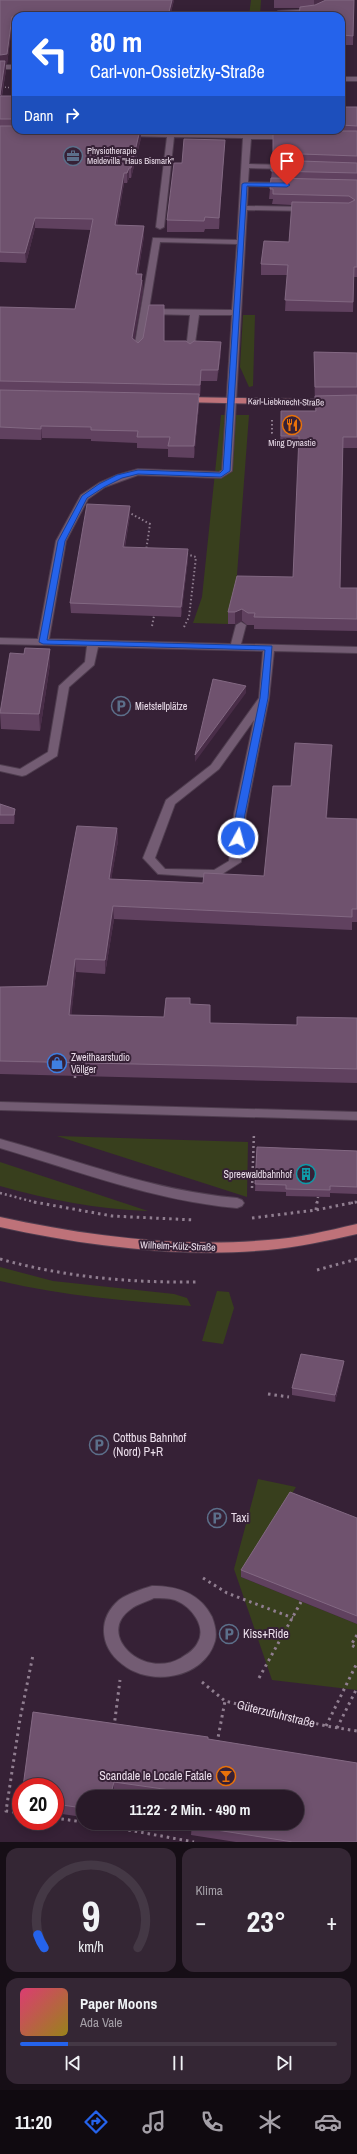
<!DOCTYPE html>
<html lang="de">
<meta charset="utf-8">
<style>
body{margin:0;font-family:"Archivo Narrow",sans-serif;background:#342634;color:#f1f3f6;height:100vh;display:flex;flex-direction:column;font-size:15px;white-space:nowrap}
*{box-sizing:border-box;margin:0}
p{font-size:13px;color:#a5a0a8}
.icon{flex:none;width:22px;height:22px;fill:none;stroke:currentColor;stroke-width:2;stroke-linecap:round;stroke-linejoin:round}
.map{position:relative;height:1842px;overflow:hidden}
.sheet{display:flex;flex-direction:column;gap:6px;padding:6px;background:#160e16;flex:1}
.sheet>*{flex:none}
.banner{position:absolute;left:12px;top:12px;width:333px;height:122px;border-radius:12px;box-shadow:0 2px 10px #0003,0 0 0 1px #443845;background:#2563eb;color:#fff;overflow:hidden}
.speed{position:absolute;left:12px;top:1778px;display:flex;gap:8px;font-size:20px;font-weight:700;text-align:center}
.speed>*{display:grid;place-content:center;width:52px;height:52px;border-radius:50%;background:#281928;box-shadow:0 2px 10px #0003,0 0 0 1px #443845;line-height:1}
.speed .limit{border:6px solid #d22;background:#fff;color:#111}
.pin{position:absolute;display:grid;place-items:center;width:34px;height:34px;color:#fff;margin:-41px -17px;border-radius:50% 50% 50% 0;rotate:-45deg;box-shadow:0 0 4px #0007}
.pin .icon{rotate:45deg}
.me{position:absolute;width:44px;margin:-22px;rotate:7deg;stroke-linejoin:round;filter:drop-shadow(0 0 3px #0008)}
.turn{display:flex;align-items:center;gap:14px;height:84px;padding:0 12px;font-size:18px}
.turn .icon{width:52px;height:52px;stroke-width:2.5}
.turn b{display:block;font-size:28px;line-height:34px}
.then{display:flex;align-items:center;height:38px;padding:0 12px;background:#0003;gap:8px;font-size:15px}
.big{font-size:30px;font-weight:700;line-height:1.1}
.sheet .widget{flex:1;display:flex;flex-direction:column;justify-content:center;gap:6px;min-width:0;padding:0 14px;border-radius:12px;background:#342634}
.sheet .dial{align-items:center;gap:0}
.dial svg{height:104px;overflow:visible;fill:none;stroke:#443845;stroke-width:7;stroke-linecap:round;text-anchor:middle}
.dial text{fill:#f1f3f6;stroke:none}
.song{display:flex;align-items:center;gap:12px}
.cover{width:48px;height:48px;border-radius:6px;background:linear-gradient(135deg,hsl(340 70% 55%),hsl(50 70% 35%))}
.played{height:4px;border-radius:2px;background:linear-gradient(90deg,#2563eb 15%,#443845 15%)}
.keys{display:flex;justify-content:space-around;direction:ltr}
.heat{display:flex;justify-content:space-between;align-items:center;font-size:22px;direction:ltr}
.sheet .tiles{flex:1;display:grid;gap:6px;grid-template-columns:1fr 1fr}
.widget:last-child{grid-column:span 2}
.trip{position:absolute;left:76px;top:1790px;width:228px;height:40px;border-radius:20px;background:#281928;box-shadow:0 2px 10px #0003,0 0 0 1px #443845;font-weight:700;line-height:40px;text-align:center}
.tab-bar{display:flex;height:64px;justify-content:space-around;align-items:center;background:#100a10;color:#a5a0a8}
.tab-bar .icon{width:28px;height:28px}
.tab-bar .selected{color:#2563eb}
.tab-bar b{font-size:18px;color:#f1f3f6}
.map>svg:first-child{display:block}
</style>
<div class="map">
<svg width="357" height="1842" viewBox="0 0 357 1842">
<rect width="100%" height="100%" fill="#362136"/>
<path fill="#383f1d" d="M251 0H261L260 16H249Z
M243 315H255L253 386 249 387 240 367Z
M221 415H249L236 588 228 624 193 623 202 597Z
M57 1136 248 1142 247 1197Z
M0 1162 148 1211C97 1209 49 1200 0 1186Z
M0 1267 53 1281 174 1294 187 1298 191 1306C125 1301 65 1296 0 1281Z
M217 1291 229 1292 234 1308 223 1344 202 1341Z
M258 1479 296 1487 241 1577 357 1624V1690L272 1680 234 1569Z"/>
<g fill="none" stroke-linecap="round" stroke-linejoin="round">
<g stroke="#4f3d4f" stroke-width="2">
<path id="minor" d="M315 9 317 10V12L274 16 278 11Z
M0 65H16V69H0Z
M341 77H357V81H341Z
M122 132 292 135 293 137 289 139H251L249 164 288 165 292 167 288 169 249 168 248 182 285 183 289 185 285 187 248 186 247 206 308 207 312 209 308 211 247 210 232 471 221 478 138 475 105 487 88 499 66 541 49 639 231 644 236 625 241 622 246 625 241 644 357 647V653L274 651 269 698 246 814 241 862 216 878 158 874 143 858 166 800 211 765 259 698 263 651 98 647 94 665 69 687 57 756 26 775 22 776 0 771V765L20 769 48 752 59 686 85 662 87 646 0 644V638L38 639 56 541 81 495 99 483 117 475 138 469 219 472 222 470 232 315H199L194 350 190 353 186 350 190 315 148 314 142 349 138 352 134 349 153 238 237 240 243 138 174 137 164 227 160 229 156 227 167 137 125 136 121 134ZM160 242 237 244 232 310 149 309ZM254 720 234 814 229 861 214 870 165 869 155 858 175 804 219 769Z
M0 1102 357 1112V1120L0 1110Z
M0 1139C80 1161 154 1191 237 1198L242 1200 244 1203 242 1206 237 1208C155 1201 78 1171 0 1148Z
M152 1586C178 1586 200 1593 212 1617 215 1625 217 1633 215 1641 204 1679 150 1687 122 1664 100 1647 97 1619 119 1600 127 1594 142 1589 152 1586ZM154 1598C160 1598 168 1598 175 1600 191 1606 208 1627 197 1644 193 1651 187 1654 181 1658 143 1680 95 1634 131 1609 137 1604 146 1602 154 1598Z"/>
</g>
<g stroke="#4f3d4f" stroke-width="2">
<path id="major" d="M182 397 357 400V406L179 402 178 400Z
M0 1217C88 1236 177 1248 268 1240 298 1238 327 1231 357 1224V1234C327 1241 298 1247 268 1250 177 1258 88 1246 0 1227Z"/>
</g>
<path stroke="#907e90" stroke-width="1.5" stroke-dasharray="1 2" stroke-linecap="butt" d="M2 87 16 88"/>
<path stroke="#907e90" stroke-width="2" stroke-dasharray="1.5 2.5" stroke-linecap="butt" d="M272 420V433H274
M128 512 150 524 146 551
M152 626 154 616
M184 627 189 617 196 557 186 554"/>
<path stroke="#907e90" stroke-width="2.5" stroke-dasharray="2 3" stroke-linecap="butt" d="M75 1076V1081
M252 1188 254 1133
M0 1193 38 1203
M317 1203 318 1197
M351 1203 357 1202"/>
<path stroke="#907e90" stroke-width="3" stroke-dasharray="2.5 4" stroke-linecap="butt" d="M34 1202 112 1216 195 1220
M316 1210 317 1202
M252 1218 316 1210 356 1202
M0 1259C65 1277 130 1283 198 1282
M317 1270 357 1259
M268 1394 289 1397
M203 1578 227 1593 293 1618
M357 1635 351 1645 357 1648
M259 1678 301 1602
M202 1682 225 1701 326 1726 357 1731
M326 1726 357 1663
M114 1727 120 1680
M337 1728 357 1688
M217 1743 225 1701
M21 1813 6 1811 20 1719 33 1655
M55 1818 83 1822
M90 1823 194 1842"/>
<use href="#minor" fill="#735c73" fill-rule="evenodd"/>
<use href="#major" fill="#be7279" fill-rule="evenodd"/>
</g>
<path fill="#60415f" d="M0 0H174L170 16H16V26H12L7 64H6V70L2 96H16V130H143L142 131H141V138L131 178H129L127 183H124L117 225 144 226V236L138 274H142V280L143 290 134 339 138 343 164 341 190 344 221 342V353L217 381H201L200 396H199V405L194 458 168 457V449L137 448V443L91 441V439L42 438 41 440 0 439V307L75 309 91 230 35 228 26 263 0 262Z
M274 0H354L353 45H343L342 70H341V16L299 8H274Z
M341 107H357V277H354L353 312 285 311 287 275H261V264L289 242 292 205 272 204 273 199H269L270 189 273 160V130H341Z
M224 151 219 229H205L204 232H167V220L182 163Z
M314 352 357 353V448H343L340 588H357V631L254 629V625H247L242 621 235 624H228V612L293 577 299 447H280L281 411H315Z
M130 515 125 547 188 559 181 617 71 613 70 603Z
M50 664 40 731 1 729 0 713Z
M331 758 327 818 357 819V922H352V930L114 919 105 974 76 972 71 1015 164 1017 190 1004 210 1023 297 1025V1017L357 1018V1083L0 1074V987L47 986 117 828 118 841 111 879 203 883 264 876 291 786Z
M0 804 15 809V818L14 824H0Z
M257 1147 357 1151V1194L330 1193V1197L286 1196V1192L255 1191Z
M344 1361 343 1368 335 1402 292 1395V1388Z
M357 1518V1624L241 1577V1570Z
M33 1712 208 1737V1739L357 1763V1842H236L191 1835 192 1823H297V1797H155L114 1791 113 1797H83V1817L55 1813V1787H23Z"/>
<path fill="#492d48" d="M172 0H174L170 16H168Z
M314 0H326L314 8Z
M12 17V26L7 64H6V70L0 105V55Z
M140 130 141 138 131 178V168Z
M225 140 224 151 219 229V218Z
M129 168V178L127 183V173Z
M124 173V183L115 236V225Z
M35 218V228L26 263 25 253Z
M144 226V236L136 285V274Z
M142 274V285V280L143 290 133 349 132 338Z
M221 342V353L217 381 218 370Z
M201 370V381L200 396V385Z
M199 394V405L194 458V446Z
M41 426 42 438 41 440Z
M130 506V515L123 557V547Z
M188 549V559L181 617V607Z
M242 609V621L235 624V612Z
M50 649V664L40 731 39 714Z
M246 686V693L195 762V755Z
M332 745 331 758 326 831V818Z
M15 809V818L14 824V815Z
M117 828 118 841 109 892V879Z
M113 906 114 919 105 974V960Z
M75 959 76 972 70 1029 69 1015Z
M344 1361 343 1368 335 1402V1395Z
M114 1782V1791L113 1797H110Z"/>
<path fill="#6f526e" stroke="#826882" d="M0 0H172L168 16H16V17H12L7 54 0 55Z
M326 0H354L353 36 343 35 342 60H341V16H299L300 7 315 5Z
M0 61H5L0 95Z
M0 96H16V119H0Z
M341 107H357V126L341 125Z
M0 126H16V130H140L131 168H129L127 173H124L115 225 144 226 136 274H142L141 280H142L132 338 138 343 143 338 149 305H164V341H186L190 344 194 341 221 342 218 370H201L200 385 0 381V307L75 309 93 219 35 218 25 253 0 252Z
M273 131H357V156L273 153Z
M184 139 225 140 219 218 205 217 204 221 167 220 174 163H182Z
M272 160 357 163V173L271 171Z
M271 178 357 180V267H354L353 302 285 300 288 265 261 264 264 241 289 242 292 202 349 203 355 200 349 196 273 194V189H270Z
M314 352 357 353V387H315Z
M0 390 199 394 194 446H168L170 437H137L138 431 91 430V427L41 426V429L0 427Z
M357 395V437H343L340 588H357V619L254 617 255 613H248L242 609 235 612H228L237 576 293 577 299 436H281V411H316L315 396Z
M87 504 130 506 123 547 188 549 181 607 70 603Z
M25 648 50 649 39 714 0 713 10 653 24 654Z
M213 679 246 686 195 755Z
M295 743 332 745 326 818 357 819V909H352V917L113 906 105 960 75 959 69 1015 164 1017 166 998H190V1004L210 1005V1023L297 1025V1017L357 1018V1069L0 1061V987L47 986 77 826 117 828 109 879 203 883 204 873 264 876 273 786H291Z
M0 804 15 809 14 815H0Z
M257 1147 357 1151V1187L330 1186V1190L286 1189V1185L255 1184Z
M301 1354 344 1361 335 1395 292 1388Z
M290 1492 357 1518V1616L241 1570Z
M33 1712 208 1737V1739L357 1763V1842H293L191 1826 192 1823H297V1797H197L198 1794 114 1782 110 1797H83V1808L55 1804V1787H23Z"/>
<path fill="#2563eb" stroke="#184099" d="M244 183H287L290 185 287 187 247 186 230 471 221 477 138 474 122 478 104 487 87 498 65 541 47 640 272 646 268 698 245 814 242 838 238 840 233 838 236 814 260 698 265 650 43 644 39 642 58 541 82 496 99 484 117 475 138 470 220 473 223 470 242 184Z"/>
<defs>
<g id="office-ring" transform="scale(1)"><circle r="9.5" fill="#362136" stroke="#5c6f8a" stroke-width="1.5"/><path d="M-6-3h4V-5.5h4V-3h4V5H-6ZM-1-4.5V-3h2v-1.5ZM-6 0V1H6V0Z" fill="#5c6f8a"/></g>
<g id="restaurant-ring" transform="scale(1)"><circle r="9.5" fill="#362136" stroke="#e8710a" stroke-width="1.5"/><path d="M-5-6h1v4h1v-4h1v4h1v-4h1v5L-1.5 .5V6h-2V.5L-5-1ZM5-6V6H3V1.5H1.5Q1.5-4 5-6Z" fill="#e8710a"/></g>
<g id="parking-ring" transform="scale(1)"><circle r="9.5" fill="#362136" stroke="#5c6f8a" stroke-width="1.5"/><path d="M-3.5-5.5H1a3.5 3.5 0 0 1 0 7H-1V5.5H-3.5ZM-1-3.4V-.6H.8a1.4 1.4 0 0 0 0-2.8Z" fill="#5c6f8a"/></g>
<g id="shop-ring" transform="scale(1)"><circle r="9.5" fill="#362136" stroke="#3f7fe0" stroke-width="1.5"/><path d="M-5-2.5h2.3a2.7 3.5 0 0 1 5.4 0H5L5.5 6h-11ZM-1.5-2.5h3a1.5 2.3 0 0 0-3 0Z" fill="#3f7fe0"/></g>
<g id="building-ring" transform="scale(1)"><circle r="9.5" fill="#362136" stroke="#0f9aa8" stroke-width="1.5"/><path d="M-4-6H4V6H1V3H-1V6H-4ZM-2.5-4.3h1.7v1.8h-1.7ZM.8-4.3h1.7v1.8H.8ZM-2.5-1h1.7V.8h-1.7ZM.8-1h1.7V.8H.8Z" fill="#0f9aa8"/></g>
<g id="bar-ring" transform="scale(1)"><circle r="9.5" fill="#362136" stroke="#e8710a" stroke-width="1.5"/><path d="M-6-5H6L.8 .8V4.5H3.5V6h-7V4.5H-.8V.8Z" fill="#e8710a"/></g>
</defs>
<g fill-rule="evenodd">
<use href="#office-ring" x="73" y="156"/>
<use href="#restaurant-ring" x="292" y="425"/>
<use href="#parking-ring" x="121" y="706"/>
<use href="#shop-ring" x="57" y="1063"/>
<use href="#building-ring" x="306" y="1174"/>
<use href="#parking-ring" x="99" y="1445"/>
<use href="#parking-ring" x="217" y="1518"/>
<use href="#parking-ring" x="229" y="1634"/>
<use href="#bar-ring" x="226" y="1776"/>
</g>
<g text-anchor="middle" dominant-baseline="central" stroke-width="4" stroke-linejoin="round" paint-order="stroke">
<g font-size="9" fill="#ecdfec" stroke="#362136" text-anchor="start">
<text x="87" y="151">Physiotherapie<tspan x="87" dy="10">Meldevilla "Haus Bismark"</tspan></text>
<text x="292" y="443" text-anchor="middle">Ming Dynastie</text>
</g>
<g font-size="9" fill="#ecdfec" stroke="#362136">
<text transform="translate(286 402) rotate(1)">Karl-Liebknecht-Straße</text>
</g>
<g font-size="10" fill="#ecdfec" stroke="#362136" text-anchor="start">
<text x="135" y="706">Mietstellplätze</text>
<text x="71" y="1057">Zweithaarstudio<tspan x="71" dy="12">Völlger</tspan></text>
<text x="292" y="1174" text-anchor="end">Spreewaldbahnhof</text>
</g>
<g font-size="10" fill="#ecdfec" stroke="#362136">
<text transform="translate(178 1246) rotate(2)">Wilhelm-Külz-Straße</text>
</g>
<g font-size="12" fill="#ecdfec" stroke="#362136" text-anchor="start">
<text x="113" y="1438">Cottbus Bahnhof<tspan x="113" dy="14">(Nord) P+R</tspan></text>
<text x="231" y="1518">Taxi</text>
<text x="243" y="1634">Kiss+Ride</text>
<text x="212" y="1776" text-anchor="end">Scandale le Locale Fatale</text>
</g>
<g font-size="12" fill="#ecdfec" stroke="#362136">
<text transform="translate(276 1714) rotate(14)">Güterzufuhrstraße</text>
</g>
</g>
</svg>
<div class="speed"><div class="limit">20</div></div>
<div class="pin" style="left:287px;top:185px;background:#d93025"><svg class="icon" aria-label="arrive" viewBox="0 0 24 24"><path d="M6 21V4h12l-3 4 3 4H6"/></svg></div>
<svg class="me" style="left:238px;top:838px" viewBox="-20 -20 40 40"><circle r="17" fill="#2563eb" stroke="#fff" stroke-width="3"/><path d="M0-11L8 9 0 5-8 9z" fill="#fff"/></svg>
<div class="trip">11:22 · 2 Min. · 490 m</div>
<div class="banner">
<div class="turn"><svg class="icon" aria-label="left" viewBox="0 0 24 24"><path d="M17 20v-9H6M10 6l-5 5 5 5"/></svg><div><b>80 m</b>Carl-von-Ossietzky-Straße</div></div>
<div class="then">Dann<svg class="icon" aria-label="right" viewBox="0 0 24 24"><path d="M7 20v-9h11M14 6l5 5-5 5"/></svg></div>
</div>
</div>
<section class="sheet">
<div class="tiles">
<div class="widget dial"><svg viewBox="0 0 100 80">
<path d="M14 69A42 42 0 1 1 86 69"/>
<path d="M14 69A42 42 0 0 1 9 59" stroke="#2563eb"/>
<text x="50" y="56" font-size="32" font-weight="700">9</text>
<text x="50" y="72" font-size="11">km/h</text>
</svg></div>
<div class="widget"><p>Klima</p>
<div class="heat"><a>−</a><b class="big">23°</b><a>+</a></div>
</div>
<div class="widget">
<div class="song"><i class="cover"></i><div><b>Paper Moons</b><p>Ada Vale</p></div></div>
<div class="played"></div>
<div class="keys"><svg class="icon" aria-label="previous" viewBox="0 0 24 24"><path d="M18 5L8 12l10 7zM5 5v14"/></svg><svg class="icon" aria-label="pause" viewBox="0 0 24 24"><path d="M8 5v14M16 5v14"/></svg><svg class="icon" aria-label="next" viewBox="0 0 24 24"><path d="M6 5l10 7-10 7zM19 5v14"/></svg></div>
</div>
</div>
</section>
<nav class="tab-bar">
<b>11:20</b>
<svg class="icon selected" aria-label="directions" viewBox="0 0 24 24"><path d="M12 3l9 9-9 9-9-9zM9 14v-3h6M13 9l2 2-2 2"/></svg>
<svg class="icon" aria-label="music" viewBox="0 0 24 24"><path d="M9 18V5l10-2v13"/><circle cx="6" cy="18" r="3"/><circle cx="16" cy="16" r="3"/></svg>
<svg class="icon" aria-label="phone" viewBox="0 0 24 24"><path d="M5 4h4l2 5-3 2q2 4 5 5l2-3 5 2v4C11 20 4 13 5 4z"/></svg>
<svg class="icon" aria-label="climate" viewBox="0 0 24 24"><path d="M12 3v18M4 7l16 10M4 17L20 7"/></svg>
<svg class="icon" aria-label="car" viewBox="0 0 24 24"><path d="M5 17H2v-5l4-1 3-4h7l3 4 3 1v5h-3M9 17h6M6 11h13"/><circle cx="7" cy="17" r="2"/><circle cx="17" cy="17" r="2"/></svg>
</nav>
